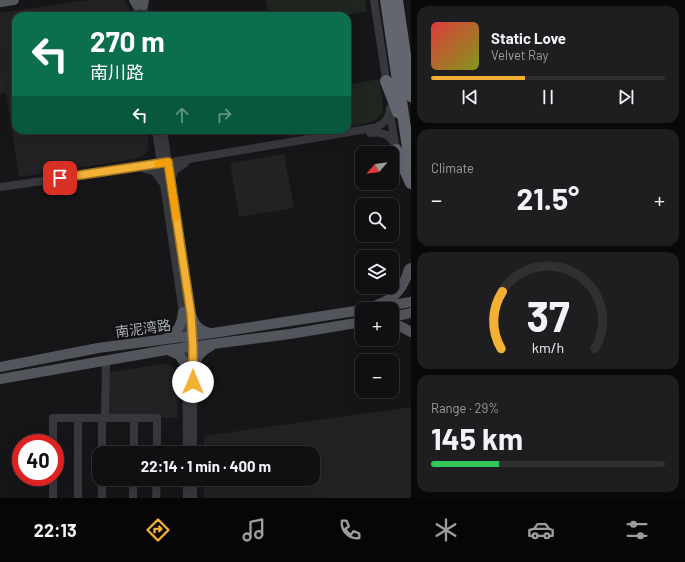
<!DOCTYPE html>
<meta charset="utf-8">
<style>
body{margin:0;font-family:Barlow,"Noto Sans SC",sans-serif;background:#1e1e20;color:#f1f3f6;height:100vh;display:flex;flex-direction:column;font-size:15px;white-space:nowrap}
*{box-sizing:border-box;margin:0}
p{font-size:13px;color:#9c9d9f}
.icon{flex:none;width:22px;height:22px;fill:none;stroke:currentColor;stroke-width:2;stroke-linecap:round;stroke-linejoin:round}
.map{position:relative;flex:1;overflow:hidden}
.sheet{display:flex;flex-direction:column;gap:6px;padding:6px;background:#09090a;width:274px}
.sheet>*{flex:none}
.hud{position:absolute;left:12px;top:12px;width:339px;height:122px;border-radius:12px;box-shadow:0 4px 16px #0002,0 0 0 1px #303032;background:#0b6e4f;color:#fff;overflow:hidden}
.needle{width:26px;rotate:242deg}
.tools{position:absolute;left:355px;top:146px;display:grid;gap:8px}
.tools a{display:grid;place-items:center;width:44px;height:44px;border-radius:8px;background:#101012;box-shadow:0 4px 16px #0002,0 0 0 1px #303032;font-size:20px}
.speed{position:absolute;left:12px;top:434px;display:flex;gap:8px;font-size:20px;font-weight:700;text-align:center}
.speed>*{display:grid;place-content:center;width:52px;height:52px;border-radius:50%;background:#101012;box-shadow:0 4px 16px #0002,0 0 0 1px #303032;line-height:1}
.speed .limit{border:6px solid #d22;background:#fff;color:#111}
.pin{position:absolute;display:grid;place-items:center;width:34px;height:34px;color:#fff;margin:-17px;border-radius:8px;box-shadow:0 2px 6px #0006}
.me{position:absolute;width:44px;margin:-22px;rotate:0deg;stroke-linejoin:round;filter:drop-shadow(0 0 3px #0008)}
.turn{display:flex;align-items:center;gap:14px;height:84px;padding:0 12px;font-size:18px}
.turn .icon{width:52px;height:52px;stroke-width:2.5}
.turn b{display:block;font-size:28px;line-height:34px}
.lanes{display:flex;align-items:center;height:38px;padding:0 12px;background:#0003;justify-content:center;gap:20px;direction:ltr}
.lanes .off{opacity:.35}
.big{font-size:30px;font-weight:700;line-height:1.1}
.sheet .widget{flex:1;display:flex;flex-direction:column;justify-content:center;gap:6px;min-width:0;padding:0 14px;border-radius:12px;background:#1e1e20}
.sheet .dial{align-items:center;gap:0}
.dial svg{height:104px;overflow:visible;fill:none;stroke:#303032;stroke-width:7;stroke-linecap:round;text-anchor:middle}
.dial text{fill:#f1f3f6;stroke:none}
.song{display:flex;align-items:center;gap:12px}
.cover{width:48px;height:48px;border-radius:6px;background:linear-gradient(135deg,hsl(0 70% 55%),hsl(70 70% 35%))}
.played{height:4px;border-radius:2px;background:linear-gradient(90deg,#f2b134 40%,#303032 40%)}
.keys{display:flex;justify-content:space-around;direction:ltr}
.heat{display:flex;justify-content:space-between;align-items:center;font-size:22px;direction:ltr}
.charge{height:6px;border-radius:3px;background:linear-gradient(90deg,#34c759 29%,#303032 0)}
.trip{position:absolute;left:92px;top:446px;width:228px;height:40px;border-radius:12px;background:#101012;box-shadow:0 4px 16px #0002,0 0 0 1px #303032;font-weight:700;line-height:40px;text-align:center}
.menu{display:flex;height:64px;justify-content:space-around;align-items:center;background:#060607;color:#9c9d9f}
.menu .icon{width:28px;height:28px}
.menu .on{color:#f2b134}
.menu b{font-size:18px;color:#f1f3f6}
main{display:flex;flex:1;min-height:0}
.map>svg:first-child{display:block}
</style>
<main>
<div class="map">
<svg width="411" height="498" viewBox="0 0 411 498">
<rect width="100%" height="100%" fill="#161618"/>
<path fill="#222225" d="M88 0H123L130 7 131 16H16V130H147L149 149 143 156 135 159 19 177 0 52V13Z
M284 154 294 208 239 217 230 163Z
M161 364H168L173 367 177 386 178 418H105L106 373Z
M411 407V498H204V479H313V453H204V436Z"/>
<path fill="#1e261f" d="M266 0H365L367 11 340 16H269Z
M0 52 6 93 0 94Z
M347 56 352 84 379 79C386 119 388 120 347 127Z
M287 130H328L288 137Z"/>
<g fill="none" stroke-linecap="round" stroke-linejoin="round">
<path stroke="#37383d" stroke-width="8" d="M143 0 145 16
M374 0 387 86
M136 1 138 16
M390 112 395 144
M156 130 186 333 187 453
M163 130 193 332V453
M370 133C383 131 390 135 396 146
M145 169 154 171 162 182
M171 179 175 170 185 163
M0 187 148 166 373 128C384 125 389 119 390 108
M78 418V498
M105 418 106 360
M53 443V418H157V453
M102 453V418
M134 453V418
M187 479V498
M193 479V498
M53 498V477
M102 498V479
M133 498V479
M156 498 157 479"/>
<path stroke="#53555c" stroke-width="10" d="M134 0 137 5
M0 2 14 0
M143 5 144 0
M381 307 411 302
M366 309C391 300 401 296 409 269L411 268
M191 315C195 325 199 331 211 333
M392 317 411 313
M392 324 400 326 411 332
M166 338C178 333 182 324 183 312
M168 350 179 355 186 365
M0 367 98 348 213 333 362 310
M193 368C196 357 201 351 211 346
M0 379 166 350 290 334 362 322"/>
<path stroke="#63666e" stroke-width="12" d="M386 0 411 168
M397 0 411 96
M386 81 398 112
M396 150 411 183"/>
</g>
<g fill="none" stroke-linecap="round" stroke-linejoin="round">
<g stroke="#9d7322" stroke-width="10">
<path id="route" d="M60 178 168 162 191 314 193 347V382"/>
</g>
<use href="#route" stroke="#f2b134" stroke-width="7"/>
<path stroke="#f59e0b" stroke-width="7" d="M158 164 168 162 176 218"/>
</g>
<g text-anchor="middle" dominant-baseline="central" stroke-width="4" stroke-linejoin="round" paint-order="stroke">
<g font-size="14" fill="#a8adb8" stroke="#111113">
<text transform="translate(143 328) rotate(-8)">南泥湾路</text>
</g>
</g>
</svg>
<div class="tools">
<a><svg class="needle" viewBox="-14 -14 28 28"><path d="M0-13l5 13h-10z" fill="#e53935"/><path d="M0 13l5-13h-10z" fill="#9c9d9f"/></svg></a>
<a><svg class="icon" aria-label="search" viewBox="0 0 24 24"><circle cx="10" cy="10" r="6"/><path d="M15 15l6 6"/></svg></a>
<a><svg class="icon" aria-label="layers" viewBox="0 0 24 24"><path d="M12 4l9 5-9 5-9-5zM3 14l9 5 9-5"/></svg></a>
<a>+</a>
<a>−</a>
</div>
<div class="speed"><div class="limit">40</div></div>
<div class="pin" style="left:60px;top:178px;background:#d93025"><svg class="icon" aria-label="arrive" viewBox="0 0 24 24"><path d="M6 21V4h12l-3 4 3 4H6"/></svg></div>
<svg class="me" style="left:193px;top:382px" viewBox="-20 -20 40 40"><circle r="19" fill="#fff"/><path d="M0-13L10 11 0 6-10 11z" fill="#f2b134"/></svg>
<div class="trip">22:14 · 1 min · 400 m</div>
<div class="hud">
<div class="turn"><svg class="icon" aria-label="left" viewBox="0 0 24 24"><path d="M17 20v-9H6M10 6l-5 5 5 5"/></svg><div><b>270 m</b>南川路</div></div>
<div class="lanes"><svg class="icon" aria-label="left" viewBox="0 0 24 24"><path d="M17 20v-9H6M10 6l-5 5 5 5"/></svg><svg class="icon off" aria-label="ahead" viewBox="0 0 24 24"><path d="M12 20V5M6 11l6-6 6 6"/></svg><svg class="icon off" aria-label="right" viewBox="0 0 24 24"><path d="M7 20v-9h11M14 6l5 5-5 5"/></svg></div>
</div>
</div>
<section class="sheet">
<div class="widget">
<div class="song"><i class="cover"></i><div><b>Static Love</b><p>Velvet Ray</p></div></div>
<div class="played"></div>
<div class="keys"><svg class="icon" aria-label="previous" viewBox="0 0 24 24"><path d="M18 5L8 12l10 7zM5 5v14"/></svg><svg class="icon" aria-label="pause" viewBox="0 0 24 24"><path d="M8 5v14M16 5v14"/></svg><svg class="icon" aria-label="next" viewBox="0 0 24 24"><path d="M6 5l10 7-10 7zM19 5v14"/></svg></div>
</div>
<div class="widget"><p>Climate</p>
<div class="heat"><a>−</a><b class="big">21.5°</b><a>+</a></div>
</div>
<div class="widget dial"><svg viewBox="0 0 100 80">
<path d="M14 69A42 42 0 1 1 86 69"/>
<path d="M14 69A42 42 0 0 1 15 25" stroke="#f2b134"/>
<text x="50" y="56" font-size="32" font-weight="700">37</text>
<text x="50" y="72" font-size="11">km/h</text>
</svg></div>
<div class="widget"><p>Range · 29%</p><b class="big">145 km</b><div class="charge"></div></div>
</section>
</main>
<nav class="menu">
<b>22:13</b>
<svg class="icon on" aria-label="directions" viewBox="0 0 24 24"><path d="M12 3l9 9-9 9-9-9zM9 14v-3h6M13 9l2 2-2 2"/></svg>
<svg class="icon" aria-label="music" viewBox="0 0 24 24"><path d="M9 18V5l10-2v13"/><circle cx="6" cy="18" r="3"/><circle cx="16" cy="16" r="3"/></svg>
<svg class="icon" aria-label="phone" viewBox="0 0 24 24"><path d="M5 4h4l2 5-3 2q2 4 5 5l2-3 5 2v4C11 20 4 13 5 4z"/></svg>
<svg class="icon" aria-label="climate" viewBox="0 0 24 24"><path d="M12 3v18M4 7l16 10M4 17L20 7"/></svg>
<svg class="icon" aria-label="car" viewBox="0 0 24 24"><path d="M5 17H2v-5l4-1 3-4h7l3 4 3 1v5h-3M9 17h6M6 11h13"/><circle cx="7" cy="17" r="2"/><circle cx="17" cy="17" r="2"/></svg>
<svg class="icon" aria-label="filters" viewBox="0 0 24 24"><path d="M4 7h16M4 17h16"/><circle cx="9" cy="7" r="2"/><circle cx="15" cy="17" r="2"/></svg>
</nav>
